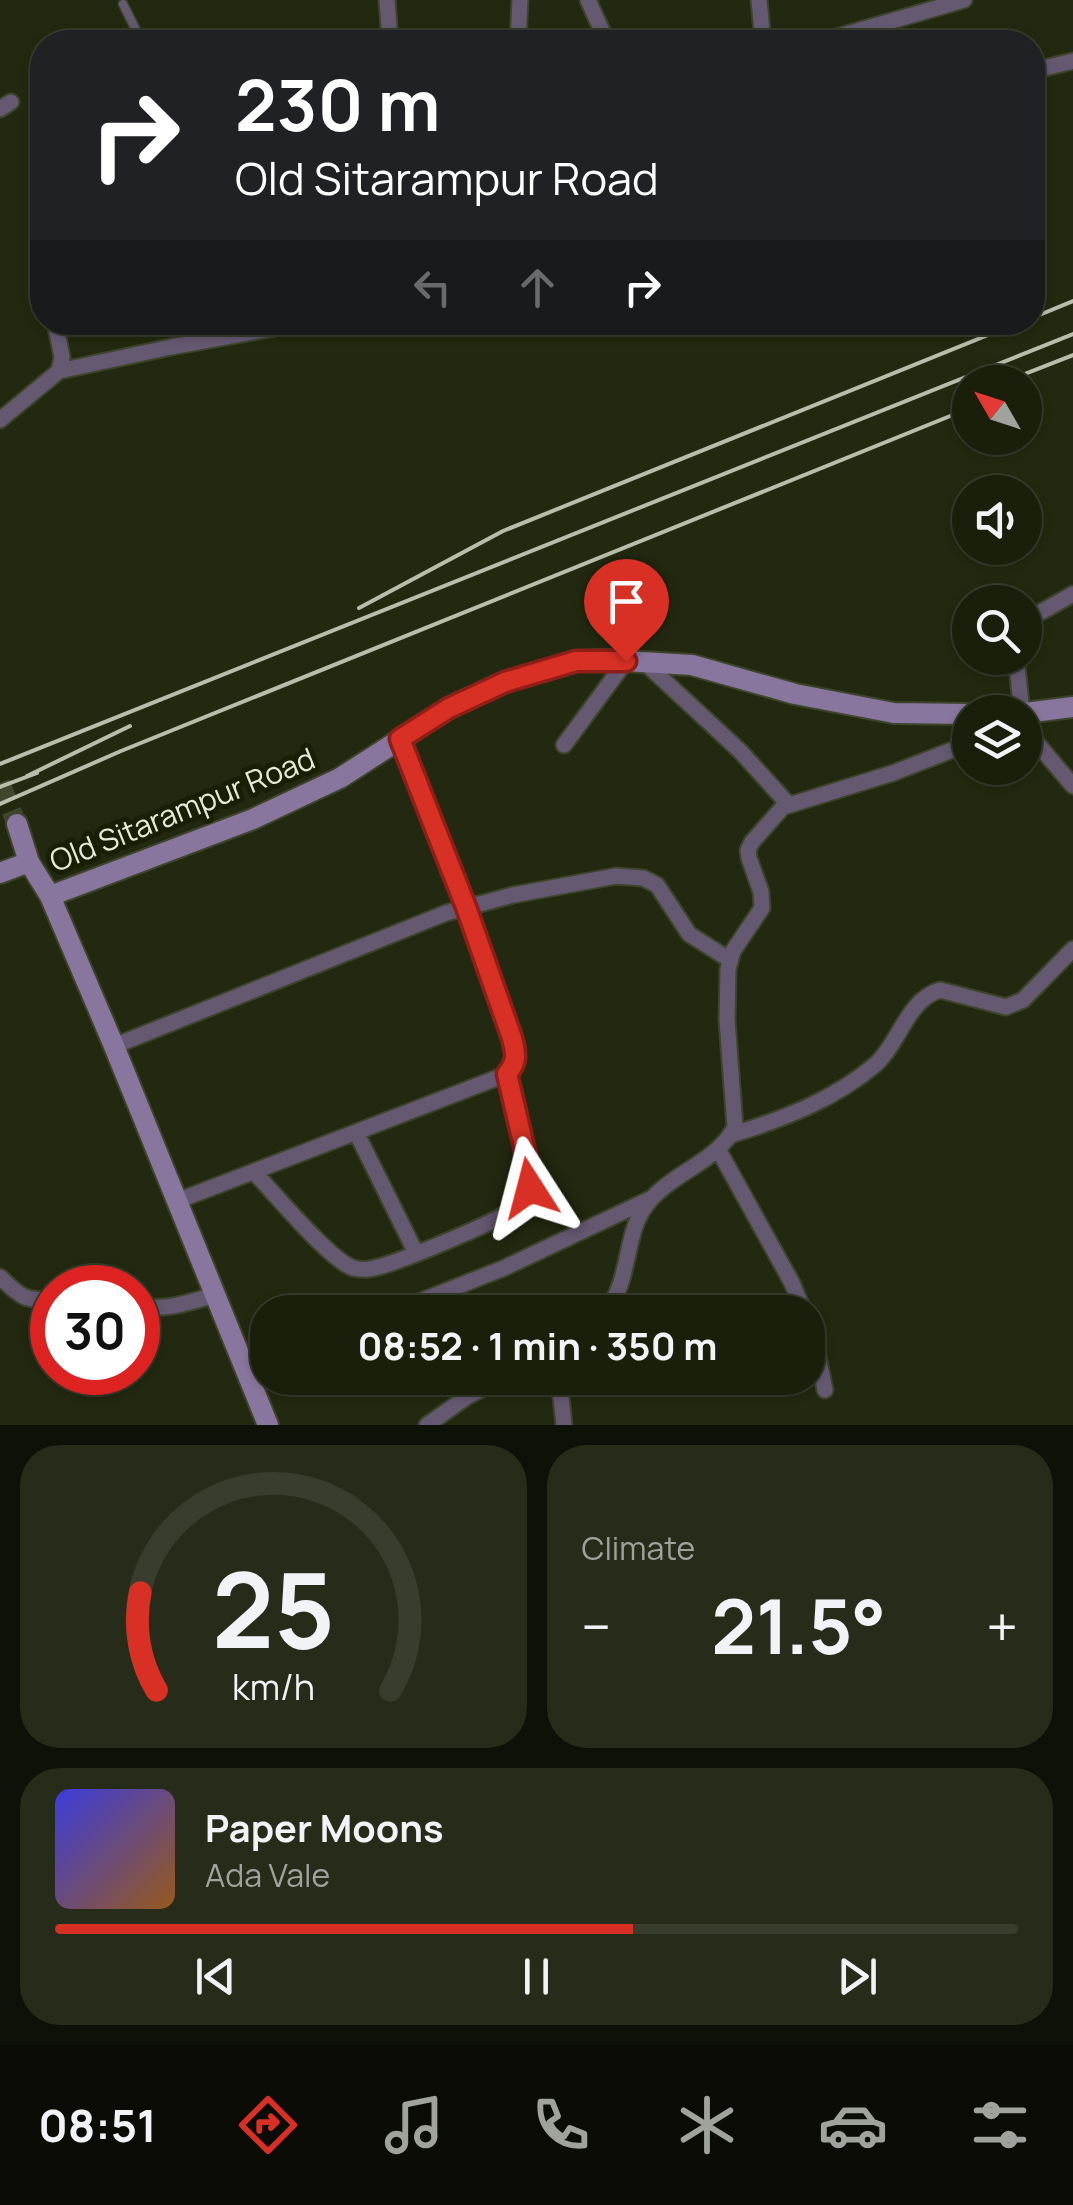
<!DOCTYPE html>
<meta charset="utf-8">
<style>
body{margin:0;font-family:Manrope,sans-serif;background:#272c1a;color:#f1f3f6;height:100vh;display:flex;flex-direction:column;font-size:38px;white-space:nowrap}
*{box-sizing:border-box;margin:0}
p{font-size:32px;color:#9fa29d}
.icon{flex:none;width:55px;height:55px;fill:none;stroke:currentColor;stroke-width:2;stroke-linecap:round;stroke-linejoin:round}
.map{position:relative;height:1425px;overflow:hidden}
.details{display:flex;flex-direction:column;gap:20px;padding:20px;background:#0e1107;flex:1}
.details>*{flex:none}
.top-card{position:absolute;left:30px;top:30px;width:1015px;height:305px;border-radius:40px;box-shadow:0 2px 8px #0004,0 0 0 2px #383d2d;background:#202124;color:#fff;overflow:hidden}
.needle{width:65px;rotate:309deg}
.controls{position:absolute;left:952px;top:365px;display:grid;gap:20px}
.controls a{display:grid;place-items:center;width:90px;height:90px;border-radius:50%;background:#1a1f0c;box-shadow:0 2px 8px #0004,0 0 0 2px #383d2d;font-size:50px}
.speed{position:absolute;left:30px;top:1265px;display:flex;gap:20px;font-size:50px;font-weight:700;text-align:center}
.speed>*{display:grid;place-content:center;width:130px;height:130px;border-radius:50%;background:#1a1f0c;box-shadow:0 2px 8px #0004,0 0 0 2px #383d2d;line-height:1}
.speed .limit{border:15px solid #d22;background:#fff;color:#111}
.pin{position:absolute;display:grid;place-items:center;width:85px;height:85px;color:#fff;margin:-102px -42px;border-radius:50% 50% 50% 0;rotate:-45deg;box-shadow:0 0 10px #0007}
.pin .icon{rotate:45deg}
.me{position:absolute;width:110px;margin:-55px;rotate:351deg;stroke-linejoin:round;filter:drop-shadow(0 0 8px #0008)}
.turn{display:flex;align-items:center;gap:35px;height:210px;padding:0 40px;font-size:45px}
.turn .icon{width:130px;height:130px;stroke-width:2.5}
.turn b{display:block;font-size:70px;line-height:85px}
.lanes{display:flex;align-items:center;height:95px;padding:0 40px;background:#0003;justify-content:center;gap:50px;direction:ltr}
.lanes .off{opacity:.35}
.big{font-size:75px;font-weight:700;line-height:1.1}
.details .widget{flex:1;display:flex;flex-direction:column;justify-content:center;gap:15px;min-width:0;padding:0 35px;border-radius:40px;background:#272c1a}
.details .dial{align-items:center;gap:0}
.dial svg{height:260px;overflow:visible;fill:none;stroke:#383d2d;stroke-width:7;stroke-linecap:round;text-anchor:middle}
.dial text{fill:#f1f3f6;stroke:none}
.song{display:flex;align-items:center;gap:30px}
.cover{width:120px;height:120px;border-radius:15px;background:linear-gradient(135deg,hsl(240 70% 55%),hsl(30 70% 35%))}
.played{height:10px;border-radius:5px;background:linear-gradient(90deg,#d93025 60%,#383d2d 60%)}
.keys{display:flex;justify-content:space-around;direction:ltr}
.heat{display:flex;justify-content:space-between;align-items:center;font-size:55px;direction:ltr}
.details .tiles{flex:1;display:grid;gap:20px;grid-template-columns:1fr 1fr}
.widget:last-child{grid-column:span 2}
.trip{position:absolute;left:250px;top:1295px;width:575px;height:100px;border-radius:40px;background:#1a1f0c;box-shadow:0 2px 8px #0004,0 0 0 2px #383d2d;font-weight:700;line-height:100px;text-align:center}
.dock{display:flex;height:160px;justify-content:space-around;align-items:center;background:#0a0c05;color:#9fa29d}
.dock .icon{width:70px;height:70px}
.dock .selected{color:#d93025}
.dock b{font-size:45px;color:#f1f3f6}
.map>svg:first-child{display:block}
</style>
<div class="map">
<svg width="1073" height="1425" viewBox="0 0 1073 1425">
<rect width="100%" height="100%" fill="#232910"/>
<g fill="none" stroke-linecap="round" stroke-linejoin="round">
<path stroke="#40462e" stroke-width="20" stroke-dasharray="20 10" stroke-linecap="butt" d="M0 783 17 824"/>
<g stroke="#3e442c" stroke-width="11">
<path id="lane" d="M123 4 142 42"/>
</g>
<g stroke="#3e442c" stroke-width="19">
<path id="street" d="M387 0 390 42
M588 0 607 42
M759 0 763 42
M518 42 520 0
M819 42 964 0
M1032 71 1073 61
M0 109 11 102
M59 371 171 347 307 322
M0 420 59 371 62 357 55 322
M1025 621 1073 594
M1016 658 1022 712
M644 662 740 751 789 805
M1025 729 1073 786
M564 745 626 661
M114 1046 446 913 513 895 616 876 643 878 657 885 689 934 730 960
M356 1132 416 1253
M731 1135C783 1119 834 1100 876 1064 900 1042 907 1000 940 990L1006 1007 1023 1000 1073 949
M718 1149 792 1283 804 1312
M254 1172C274 1193 330 1260 353 1268 358 1269 364 1270 369 1269 389 1267 505 1219 518 1206 529 1195 530 1186 530 1172L507 1074
M177 1201 507 1074C518 1061 516 1053 512 1038L466 907 400 739
M0 1277C19 1295 25 1303 52 1298
M138 1305C164 1312 189 1302 215 1295
M393 1312 504 1268 650 1199
M605 1312C632 1281 623 1234 647 1204 671 1173 717 1162 735 1127L727 1020 728 969 733 951 762 908 761 892 749 858 748 850 752 842 783 807 893 773 970 743
M808 1322 815 1342 825 1390
M559 1378 564 1425
M427 1425 468 1396 504 1378"/>
</g>
<g stroke="#3e442c" stroke-width="24">
<path id="secondary" d="M1025 713 1073 707
M17 824 29 862
M0 873 29 862 50 896 253 819 340 778 449 708 505 682 576 661 608 660 692 665 795 694 894 713 970 714
M50 896 114 1046 268 1425"/>
</g>
<use href="#lane" stroke="#655972" stroke-width="8"/>
<use href="#street" stroke="#655972" stroke-width="15"/>
<use href="#secondary" stroke="#89769e" stroke-width="20"/>
<path stroke="#b9beac" stroke-width="4" d="M1032 318 1073 301
M1004 382 1073 355
M359 608 503 531 1020 322
M0 764 1073 334
M27 776 130 726
M0 787 37 773
M0 804 121 751 970 408"/>
</g>
<g fill="none" stroke-linecap="round" stroke-linejoin="round">
<g stroke="#8d1f18" stroke-width="25">
<path id="route" d="M530 1188V1172L507 1074C518 1061 516 1054 512 1038L466 907 400 739 449 708 505 682 576 661H626"/>
</g>
<use href="#route" stroke="#d93025" stroke-width="18"/>
</g>
<g text-anchor="middle" dominant-baseline="central" stroke-width="10" stroke-linejoin="round" paint-order="stroke">
<g font-size="30" fill="#e5eada" stroke="#191f07">
<text transform="translate(182 809) rotate(-22)">Old Sitarampur Road</text>
</g>
</g>
</svg>
<div class="controls">
<a><svg class="needle" viewBox="-14 -14 28 28"><path d="M0-13l5 13h-10z" fill="#e53935"/><path d="M0 13l5-13h-10z" fill="#9fa29d"/></svg></a>
<a><svg class="icon" aria-label="sound" viewBox="0 0 24 24"><path d="M4 9h4l5-4v14l-5-4H4zM17 9q2 3 0 6"/></svg></a>
<a><svg class="icon" aria-label="search" viewBox="0 0 24 24"><circle cx="10" cy="10" r="6"/><path d="M15 15l6 6"/></svg></a>
<a><svg class="icon" aria-label="layers" viewBox="0 0 24 24"><path d="M12 4l9 5-9 5-9-5zM3 14l9 5 9-5"/></svg></a>
</div>
<div class="speed"><div class="limit">30</div></div>
<div class="pin" style="left:626px;top:661px;background:#d93025"><svg class="icon" aria-label="arrive" viewBox="0 0 24 24"><path d="M6 21V4h12l-3 4 3 4H6"/></svg></div>
<svg class="me" style="left:530px;top:1188px" viewBox="-20 -20 40 40"><path d="M0-17L14 15 0 8-14 15z" fill="#d93025" stroke="#fff" stroke-width="4"/></svg>
<div class="trip">08:52 · 1 min · 350 m</div>
<div class="top-card">
<div class="turn"><svg class="icon" aria-label="right" viewBox="0 0 24 24"><path d="M7 20v-9h11M14 6l5 5-5 5"/></svg><div><b>230 m</b>Old Sitarampur Road</div></div>
<div class="lanes"><svg class="icon off" aria-label="left" viewBox="0 0 24 24"><path d="M17 20v-9H6M10 6l-5 5 5 5"/></svg><svg class="icon off" aria-label="ahead" viewBox="0 0 24 24"><path d="M12 20V5M6 11l6-6 6 6"/></svg><svg class="icon" aria-label="right" viewBox="0 0 24 24"><path d="M7 20v-9h11M14 6l5 5-5 5"/></svg></div>
</div>
</div>
<section class="details">
<div class="tiles">
<div class="widget dial"><svg viewBox="0 0 100 80">
<path d="M14 69A42 42 0 1 1 86 69"/>
<path d="M14 69A42 42 0 0 1 9 39" stroke="#d93025"/>
<text x="50" y="56" font-size="32" font-weight="700">25</text>
<text x="50" y="72" font-size="11">km/h</text>
</svg></div>
<div class="widget"><p>Climate</p>
<div class="heat"><a>−</a><b class="big">21.5°</b><a>+</a></div>
</div>
<div class="widget">
<div class="song"><i class="cover"></i><div><b>Paper Moons</b><p>Ada Vale</p></div></div>
<div class="played"></div>
<div class="keys"><svg class="icon" aria-label="previous" viewBox="0 0 24 24"><path d="M18 5L8 12l10 7zM5 5v14"/></svg><svg class="icon" aria-label="pause" viewBox="0 0 24 24"><path d="M8 5v14M16 5v14"/></svg><svg class="icon" aria-label="next" viewBox="0 0 24 24"><path d="M6 5l10 7-10 7zM19 5v14"/></svg></div>
</div>
</div>
</section>
<nav class="dock">
<b>08:51</b>
<svg class="icon selected" aria-label="directions" viewBox="0 0 24 24"><path d="M12 3l9 9-9 9-9-9zM9 14v-3h6M13 9l2 2-2 2"/></svg>
<svg class="icon" aria-label="music" viewBox="0 0 24 24"><path d="M9 18V5l10-2v13"/><circle cx="6" cy="18" r="3"/><circle cx="16" cy="16" r="3"/></svg>
<svg class="icon" aria-label="phone" viewBox="0 0 24 24"><path d="M5 4h4l2 5-3 2q2 4 5 5l2-3 5 2v4C11 20 4 13 5 4z"/></svg>
<svg class="icon" aria-label="climate" viewBox="0 0 24 24"><path d="M12 3v18M4 7l16 10M4 17L20 7"/></svg>
<svg class="icon" aria-label="car" viewBox="0 0 24 24"><path d="M5 17H2v-5l4-1 3-4h7l3 4 3 1v5h-3M9 17h6M6 11h13"/><circle cx="7" cy="17" r="2"/><circle cx="17" cy="17" r="2"/></svg>
<svg class="icon" aria-label="filters" viewBox="0 0 24 24"><path d="M4 7h16M4 17h16"/><circle cx="9" cy="7" r="2"/><circle cx="15" cy="17" r="2"/></svg>
</nav>
